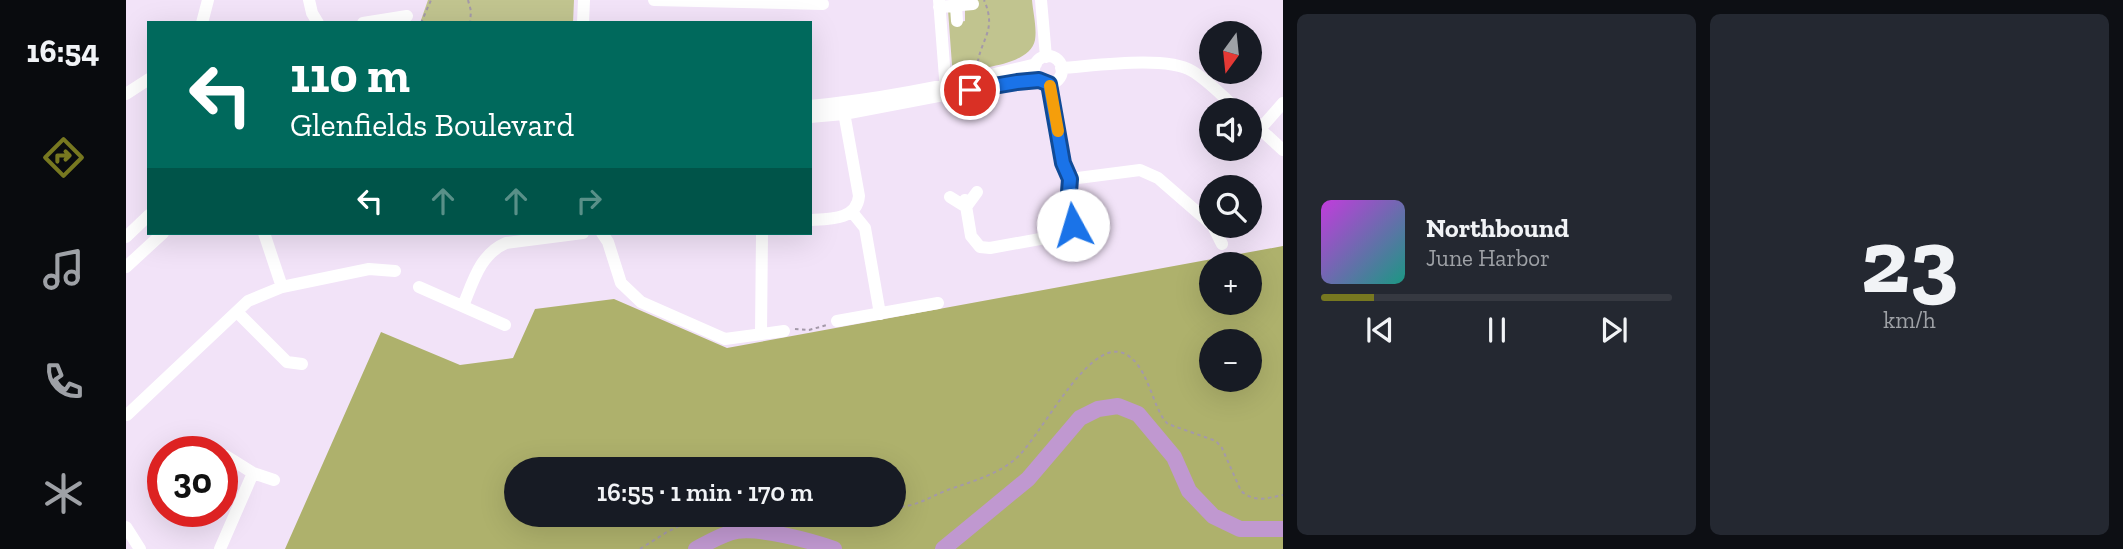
<!DOCTYPE html>
<meta charset="utf-8">
<style>
body{margin:0;font-family:"Zilla Slab",serif;background:#242831;color:#f1f3f6;height:100vh;display:flex;flex-direction:column;font-size:26px;white-space:nowrap}
*{box-sizing:border-box;margin:0}
p{font-size:23px;color:#9ea1a6}
.icon{flex:none;width:38px;height:38px;fill:none;stroke:currentColor;stroke-width:2;stroke-linecap:round;stroke-linejoin:round}
.map{position:relative;flex:1;overflow:hidden}
.panel{display:flex;flex-direction:column;gap:14px;padding:14px;background:#0d0f14;width:840px}
.panel>*{flex:none}
.top-card{position:absolute;left:21px;top:21px;width:665px;height:214px;border-radius:0px;box-shadow:0 7px 28px #0002;background:#00695c;color:#fff;overflow:hidden}
.needle{width:46px;rotate:195deg}
.fabs{position:absolute;left:1073px;top:21px;display:grid;gap:14px}
.fabs a{display:grid;place-items:center;width:63px;height:63px;border-radius:50%;background:#171b24;box-shadow:0 7px 28px #0002;font-size:35px}
.speed{position:absolute;left:21px;top:436px;display:flex;gap:14px;font-size:35px;font-weight:700;text-align:center}
.speed>*{display:grid;place-content:center;width:91px;height:91px;border-radius:50%;background:#171b24;box-shadow:0 7px 28px #0002;line-height:1}
.speed .limit{border:10px solid #d22;background:#fff;color:#111}
.pin{position:absolute;display:grid;place-items:center;width:60px;height:60px;color:#fff;margin:-30px;border:4px solid #fff;border-radius:50%;box-shadow:0 2px 7px #0007}
.me{position:absolute;width:77px;margin:-38px;rotate:354deg;stroke-linejoin:round;filter:drop-shadow(0 0 5px #0008)}
.turn{display:flex;align-items:center;gap:24px;height:147px;padding:0 28px;font-size:32px}
.turn .icon{width:91px;height:91px;stroke-width:2.5}
.turn b{display:block;font-size:49px;line-height:60px}
.lanes{display:flex;align-items:center;height:66px;padding:0 28px;background:#0003;justify-content:center;gap:35px;direction:ltr}
.lanes .off{opacity:.35}
.panel .widget{flex:1;display:flex;flex-direction:column;justify-content:center;gap:10px;min-width:0;padding:0 24px;border-radius:10px;background:#242831}
.panel .dial{align-items:center;gap:0}
.dial b{font-size:91px;line-height:1}
.song{display:flex;align-items:center;gap:21px}
.cover{width:84px;height:84px;border-radius:10px;background:linear-gradient(135deg,hsl(290 70% 55%),hsl(170 70% 35%))}
.played{height:7px;border-radius:4px;background:linear-gradient(90deg,#777820 15%,#363941 15%)}
.keys{display:flex;justify-content:space-around;direction:ltr}
.panel .tiles{flex:1;display:grid;gap:14px;grid-template-columns:repeat(2,1fr)}
.trip{position:absolute;left:378px;top:457px;width:402px;height:70px;border-radius:35px;background:#171b24;box-shadow:0 7px 28px #0002;font-weight:600;line-height:70px;text-align:center}
main{display:flex;flex:1;min-height:0}
.dock{display:flex;flex-direction:column;width:126px;justify-content:space-around;align-items:center;background:#090b0e;color:#9ea1a6}
.dock .icon{width:49px;height:49px}
.dock .active{color:#777820}
.dock b{font-size:32px;color:#f1f3f6}
.map>svg:first-child{display:block}
</style>
<main>
<nav class="dock">
<b>16:54</b>
<svg class="icon active" aria-label="directions" viewBox="0 0 24 24"><path d="M12 3l9 9-9 9-9-9zM9 14v-3h6M13 9l2 2-2 2"/></svg>
<svg class="icon" aria-label="music" viewBox="0 0 24 24"><path d="M9 18V5l10-2v13"/><circle cx="6" cy="18" r="3"/><circle cx="16" cy="16" r="3"/></svg>
<svg class="icon" aria-label="phone" viewBox="0 0 24 24"><path d="M5 4h4l2 5-3 2q2 4 5 5l2-3 5 2v4C11 20 4 13 5 4z"/></svg>
<svg class="icon" aria-label="climate" viewBox="0 0 24 24"><path d="M12 3v18M4 7l16 10M4 17L20 7"/></svg>
</nav>
<div class="map">
<svg width="1157" height="549" viewBox="0 0 1157 549">
<rect width="100%" height="100%" fill="#f2e3f8"/>
<path fill="#c1c48f" d="M302 0H448L447 23H294Z
M824 0H906C907 12 911 28 909 40 904 65 856 67 834 72L826 65 822 10H828L830 23 839 21V7Z"/>
<path fill="#aeb16c" fill-rule="evenodd" d="M1157 246V549H159L255 332 334 365 387 358 409 309 488 299 601 348ZM1085 264H1124V303H1085ZM1085 341H1124V380H1085ZM390 469H768V514H390Z"/>
<g fill="none" stroke-linecap="round" stroke-linejoin="round">
<path stroke="#c098d0" stroke-width="16" d="M570 549C583 542 596 534 611 531 633 527 686 541 708 549
M817 549 902 479 954 418 972 409 992 406 1012 414 1048 457 1063 491 1087 516 1114 529H1157"/>
<path stroke="#a499a9" stroke-width="2" stroke-dasharray="3.5 3.5" stroke-linecap="butt" d="M342 0 345 11 344 23
M295 23 305 0
M851 69C853 39 872 32 858 0
M669 329 683 330 701 325
M768 507C789 507 800 499 819 491 843 482 866 477 887 461 913 442 960 339 997 353 1023 363 1026 410 1042 424L1090 441 1096 448 1115 491C1129 503 1141 498 1157 495
M514 549 541 532 577 514"/>
<path stroke="#fff" stroke-width="12" d="M183 0 186 13 192 23
M528 0 697 4
M813 0 820 91
M915 0 920 57
M830 6 831 21
M813 7 847 4
M76 23 82 0
M237 23 281 16
M457 23 458 0
M908 70a14 14 0 1 1 28 0a14 14 0 1 1-28 0Z
M935 68C967 66 1040 55 1066 71 1083 81 1098 98 1112 110
M0 94 23 79
M684 106C760 99 836 83 910 64
M684 117 718 114 891 81H913
M1124 120 1157 150
M1134 129 1157 103
M944 179 1014 170 1032 178 1085 224
M824 197 840 207 851 192
M839 200 845 236 854 247 864 248 936 235 943 231 947 222 943 192 944 179 937 163 923 84
M726 212 739 228 754 314
M684 220C703 219 731 220 733 196L717 107
M1087 226 1096 244
M138 233 156 287
M476 233 482 242 495 283 515 302 599 339 658 331
M0 237 23 215
M0 267 37 233
M293 287 379 325
M337 306C347 282 354 254 380 243L457 233
M111 312 161 362 176 364
M711 321 812 303
M635 334 636 233
M1 415 122 301 156 287 243 269 269 271
M100 456 127 473 148 480
M0 527 14 549
M94 549 127 473"/>
</g>
<g fill="none" stroke-linecap="round" stroke-linejoin="round">
<g stroke="#114b97" stroke-width="18">
<path id="route" d="M844 90 891 82 913 80 923 84 937 163 944 179 943 192 947 225"/>
</g>
<use href="#route" stroke="#1a73e8" stroke-width="12"/>
<path stroke="#f59e0b" stroke-width="12" d="M924 86 932 131"/>
</g>
</svg>
<div class="fabs">
<a><svg class="needle" viewBox="-14 -14 28 28"><path d="M0-13l5 13h-10z" fill="#e53935"/><path d="M0 13l5-13h-10z" fill="#9ea1a6"/></svg></a>
<a><svg class="icon" aria-label="sound" viewBox="0 0 24 24"><path d="M4 9h4l5-4v14l-5-4H4zM17 9q2 3 0 6"/></svg></a>
<a><svg class="icon" aria-label="search" viewBox="0 0 24 24"><circle cx="10" cy="10" r="6"/><path d="M15 15l6 6"/></svg></a>
<a>+</a>
<a>−</a>
</div>
<div class="speed"><div class="limit">30</div></div>
<div class="pin" style="left:844px;top:90px;background:#d93025"><svg class="icon" aria-label="arrive" viewBox="0 0 24 24"><path d="M6 21V4h12l-3 4 3 4H6"/></svg></div>
<svg class="me" style="left:947px;top:225px" viewBox="-20 -20 40 40"><circle r="19" fill="#fff"/><path d="M0-13L10 11 0 6-10 11z" fill="#1a73e8"/></svg>
<div class="trip">16:55 · 1 min · 170 m</div>
<div class="top-card">
<div class="turn"><svg class="icon" aria-label="left" viewBox="0 0 24 24"><path d="M17 20v-9H6M10 6l-5 5 5 5"/></svg><div><b>110 m</b>Glenfields Boulevard</div></div>
<div class="lanes"><svg class="icon" aria-label="left" viewBox="0 0 24 24"><path d="M17 20v-9H6M10 6l-5 5 5 5"/></svg><svg class="icon off" aria-label="ahead" viewBox="0 0 24 24"><path d="M12 20V5M6 11l6-6 6 6"/></svg><svg class="icon off" aria-label="ahead" viewBox="0 0 24 24"><path d="M12 20V5M6 11l6-6 6 6"/></svg><svg class="icon off" aria-label="right" viewBox="0 0 24 24"><path d="M7 20v-9h11M14 6l5 5-5 5"/></svg></div>
</div>
</div>
<section class="panel">
<div class="tiles">
<div class="widget">
<div class="song"><i class="cover"></i><div><b>Northbound</b><p>June Harbor</p></div></div>
<div class="played"></div>
<div class="keys"><svg class="icon" aria-label="previous" viewBox="0 0 24 24"><path d="M18 5L8 12l10 7zM5 5v14"/></svg><svg class="icon" aria-label="pause" viewBox="0 0 24 24"><path d="M8 5v14M16 5v14"/></svg><svg class="icon" aria-label="next" viewBox="0 0 24 24"><path d="M6 5l10 7-10 7zM19 5v14"/></svg></div>
</div>
<div class="widget dial"><b>23</b><p>km/h</p></div>
</div>
</section>
</main>
